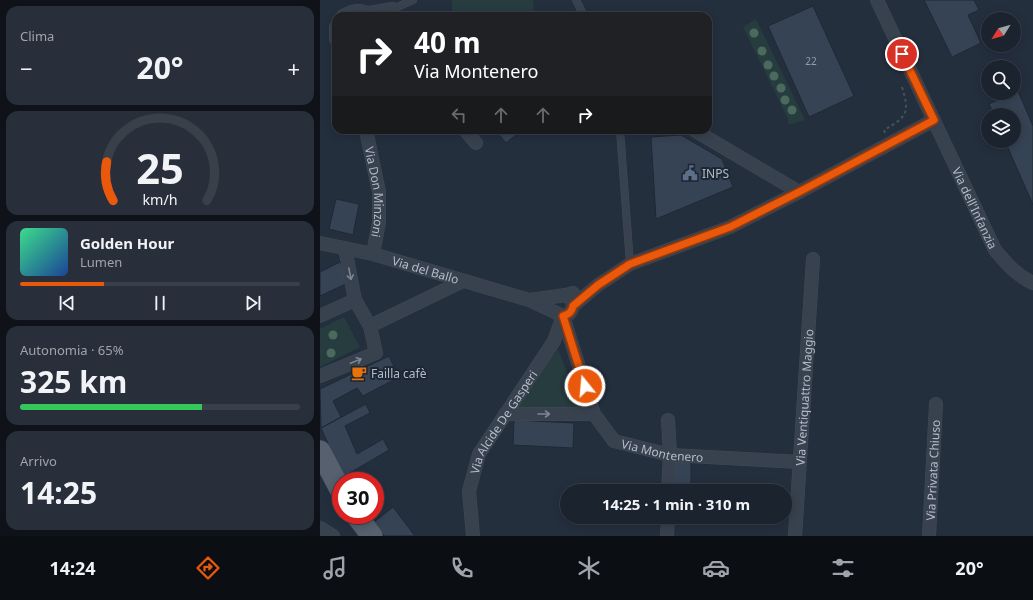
<!DOCTYPE html>
<html lang="it">
<meta charset="utf-8">
<style>
body{margin:0;font-family:"Noto Sans",sans-serif;background:#282f3a;color:#f1f3f6;height:100vh;display:flex;flex-direction:column;font-size:15px;white-space:nowrap}
*{box-sizing:border-box;margin:0}
p{font-size:13px;color:#a0a4aa}
.icon{flex:none;width:22px;height:22px;fill:none;stroke:currentColor;stroke-width:2;stroke-linecap:round;stroke-linejoin:round}
.map{position:relative;flex:1;overflow:hidden}
.drawer{display:flex;flex-direction:column;gap:6px;padding:6px;background:#0f1319;width:320px}
.drawer>*{flex:none}
.banner{position:absolute;left:12px;top:12px;width:380px;height:122px;border-radius:12px;box-shadow:0 2px 10px #0003,0 0 0 1px #39404a;background:#202124;color:#fff;overflow:hidden}
.needle{width:26px;rotate:233deg}
.tools{position:absolute;left:661px;top:12px;display:grid;gap:8px}
.tools a{display:grid;place-items:center;width:40px;height:40px;border-radius:50%;background:#1b232e;box-shadow:0 2px 10px #0003,0 0 0 1px #39404a;font-size:20px}
.speed{position:absolute;left:12px;top:472px;display:flex;gap:8px;font-size:20px;font-weight:700;text-align:center}
.speed>*{display:grid;place-content:center;width:52px;height:52px;border-radius:50%;background:#1b232e;box-shadow:0 2px 10px #0003,0 0 0 1px #39404a;line-height:1}
.speed .limit{border:6px solid #d22;background:#fff;color:#111}
.pin{position:absolute;display:grid;place-items:center;width:34px;height:34px;color:#fff;margin:-17px;border:2px solid #fff;border-radius:50%;box-shadow:0 1px 4px #0007}
.me{position:absolute;width:44px;margin:-22px;rotate:343deg;stroke-linejoin:round;filter:drop-shadow(0 0 3px #0008)}
.turn{display:flex;align-items:center;gap:14px;height:84px;padding:0 16px;font-size:18px}
.turn .icon{width:52px;height:52px;stroke-width:2.5}
.turn b{display:block;font-size:28px;line-height:34px}
.lanes{display:flex;align-items:center;height:38px;padding:0 16px;background:#0003;justify-content:center;gap:20px;direction:ltr}
.lanes .off{opacity:.35}
.big{font-size:30px;font-weight:700;line-height:1.1}
.drawer .widget{flex:1;display:flex;flex-direction:column;justify-content:center;gap:6px;min-width:0;padding:0 14px;border-radius:12px;background:#282f3a}
.drawer .dial{align-items:center;gap:0}
.dial svg{height:104px;overflow:visible;fill:none;stroke:#39404a;stroke-width:7;stroke-linecap:round;text-anchor:middle}
.dial text{fill:#f1f3f6;stroke:none}
.song{display:flex;align-items:center;gap:12px}
.cover{width:48px;height:48px;border-radius:6px;background:linear-gradient(135deg,hsl(150 70% 55%),hsl(220 70% 35%))}
.played{height:4px;border-radius:2px;background:linear-gradient(90deg,#ea580c 30%,#39404a 30%)}
.keys{display:flex;justify-content:space-around;direction:ltr}
.heat{display:flex;justify-content:space-between;align-items:center;font-size:22px;direction:ltr}
.charge{height:6px;border-radius:3px;background:linear-gradient(90deg,#34c759 65%,#39404a 0)}
.trip{position:absolute;left:240px;top:484px;width:232px;height:40px;border-radius:20px;background:#1b232e;box-shadow:0 2px 10px #0003,0 0 0 1px #39404a;font-weight:700;line-height:40px;text-align:center}
.dock{display:flex;height:64px;justify-content:space-around;align-items:center;background:#0b0e12;color:#a0a4aa}
.dock .icon{width:28px;height:28px}
.dock .selected{color:#ea580c}
.dock b{font-size:18px;color:#f1f3f6}
main{display:flex;flex:1;min-height:0}
.map>svg:first-child{display:block}
</style>
<main>
<section class="drawer">
<div class="widget"><p>Clima</p>
<div class="heat"><a>−</a><b class="big">20°</b><a>+</a></div>
</div>
<div class="widget dial"><svg viewBox="0 0 100 80">
<path d="M14 69A42 42 0 1 1 86 69"/>
<path d="M14 69A42 42 0 0 1 9 39" stroke="#ea580c"/>
<text x="50" y="56" font-size="32" font-weight="700">25</text>
<text x="50" y="72" font-size="11">km/h</text>
</svg></div>
<div class="widget">
<div class="song"><i class="cover"></i><div><b>Golden Hour</b><p>Lumen</p></div></div>
<div class="played"></div>
<div class="keys"><svg class="icon" aria-label="previous" viewBox="0 0 24 24"><path d="M18 5L8 12l10 7zM5 5v14"/></svg><svg class="icon" aria-label="pause" viewBox="0 0 24 24"><path d="M8 5v14M16 5v14"/></svg><svg class="icon" aria-label="next" viewBox="0 0 24 24"><path d="M6 5l10 7-10 7zM19 5v14"/></svg></div>
</div>
<div class="widget"><p>Autonomia · 65%</p><b class="big">325 km</b><div class="charge"></div></div>
<div class="widget"><p>Arrivo</p><b class="big">14:25</b></div>
</section>
<div class="map">
<svg width="713" height="536" viewBox="0 0 713 536">
<rect width="100%" height="100%" fill="#242f3e"/>
<path fill="#263c3f" d="M132 0H213L214 16H132Z
M436 19 485 120 468 125V119L423 27Z
M24 317 40 347 0 367V329Z
M238 349 261 410H192Z"/>
<path fill="#364354" stroke="#1f2835" d="M604 0H654L659 10 648 15 661 43 632 57Z
M493 6 534 96 489 117 448 26Z
M698 91 713 126V205L685 141H694V115H674L669 104Z
M84 130H104L84 133Z
M175 130H202L186 143Z
M361 135 402 159 413 187 336 219 331 137Z
M16 199 39 204 33 235 9 229Z
M20 262 30 282 0 296V272Z
M69 356 79 377 43 396 37 388 13 401 21 417 1 428 0 389Z
M46 404 50 413 25 426 37 454 63 439 69 450 23 477 1 428Z
M194 420 254 423 253 448 193 445Z
M354 460 371 461V485L353 483Z
M73 507 95 536H64L54 522Z"/>
<g fill="none" stroke-linecap="round" stroke-linejoin="round">
<g stroke="#414a57" stroke-width="8">
<path id="lane" d="M256 0 264 16
M73 9 93 0
M300 130 310 264"/>
</g>
<g stroke="#414a57" stroke-width="14">
<g id="street">
<path id="s1" d="M557 0 675 250C686 263 697 276 713 283"/>
<path d="M49 13 73 9"/>
<path d="M23 16C33 10 43 9 52 16"/>
<path d="M16 27V39"/>
<path id="s2" d="M46 130 59 192V222L53 254"/>
<path d="M145 130 156 143"/>
<path d="M374 130 479 192"/>
<path id="s3" d="M0 243 53 254 209 300 243 316 249 314C255 307 254 300 246 295"/>
<path d="M25 248 35 300"/>
<path d="M210 300 246 295 253 293"/>
<path d="M253 306 278 285 310 264 410 227 479 192 614 120"/>
<path d="M0 316 35 300 50 326 56 353 0 376"/>
<path id="s4" d="M243 316 274 414 294 441 350 455 479 462"/>
<path d="M50 326 143 281"/>
<path d="M185 414H274"/>
<path d="M348 491 350 455 348 420"/>
<path d="M0 528 13 536"/>
<path id="s5" d="M153 536 149 491 159 454 234 341 243 316"/>
<path d="M347 536 348 517"/>
<path id="s6" d="M475 536 493 259"/>
<path id="s7" d="M609 536 616 404"/>
</g>
</g>
<g stroke="#414a57" stroke-width="22">
<path id="primary" d="M0 451 21 491
M36 515 52 536"/>
</g>
<path stroke="#3f5557" stroke-width="2" stroke-dasharray="3 3" stroke-linecap="butt" d="M565 133 564 130C587 117 590 113 582 87L585 86"/>
<use href="#lane" stroke="#38414e" stroke-width="7"/>
<use href="#street" stroke="#38414e" stroke-width="13"/>
<use href="#primary" stroke="#56606e" stroke-width="21"/>
</g>
<g fill="#4b6a5d">
<circle cx="434" cy="33" r="4.5"/>
<circle cx="442" cy="51" r="4.5"/>
<circle cx="448" cy="65" r="4.5"/>
<circle cx="454" cy="76" r="4.5"/>
<circle cx="461" cy="88" r="4.5"/>
<circle cx="465" cy="100" r="4.5"/>
<circle cx="472" cy="110" r="4.5"/>
<circle cx="13" cy="335" r="4.5"/>
<circle cx="11" cy="353" r="4.5"/>
</g>
<defs><path id="oneway-shaft" d="M-6 0H5M1.5-3L5.5 0L1.5 3" fill="none" stroke-width="1.6" stroke-linecap="round" stroke-linejoin="round"/></defs>
<g stroke="#7c8592">
<use href="#oneway-shaft" transform="translate(30 274) rotate(79)"/>
<use href="#oneway-shaft" transform="translate(36 361) rotate(-22)"/>
<use href="#oneway-shaft" transform="translate(224 414)"/>
</g>
<g fill="none" stroke-linecap="round" stroke-linejoin="round">
<g stroke="#983908" stroke-width="10">
<path id="route" d="M265 386 243 316C249 314 252 312 253 306L278 285 310 264 410 227 479 192 614 120 582 54"/>
</g>
<use href="#route" stroke="#ea580c" stroke-width="7"/>
</g>
<defs>
<g id="civic-bare" transform="scale(1.2)"><path d="M-.6-6.5H3V-4.5H.6V-3L4-1V1h2V6H-6V1h2V-1L-.6-3ZM-1.2 2.5V6h2.4V2.5Z" fill="#5c6f8a" stroke="#1d2633" stroke-width="2.5" paint-order="stroke"/></g>
<g id="cafe-bare" transform="scale(1.2)"><path d="M-5.5-4.5H6V0H3Q3 3.5 0 3.5H-2.5Q-5.5 3.5-5.5 0ZM3-3.2v2h1.7v-2ZM-6 4.5H4V6H-6Z" fill="#e8710a" stroke="#1d2633" stroke-width="2.5" paint-order="stroke"/></g>
</defs>
<g fill-rule="evenodd">
<use href="#civic-bare" x="370" y="173"/>
<use href="#cafe-bare" x="39" y="373"/>
</g>
<g text-anchor="middle" dominant-baseline="central" stroke-width="4" stroke-linejoin="round" paint-order="stroke">
<g font-size="10" fill="#929caa">
<text x="491" y="61">22</text>
</g>
<g font-size="12" fill="#b4bcc9" stroke="#1d2633" text-anchor="start">
<text x="382" y="173">INPS</text>
<text x="51" y="373">Failla cafè</text>
</g>
<g font-size="12" fill="#b4bcc9" stroke="#1d2633">
<text stroke="none"><textPath href="#s2" startOffset="63">Via Don Minzoni</textPath></text>
<text stroke="none"><textPath href="#s1" startOffset="230">Via dell'Infanzia</textPath></text>
<text stroke="none"><textPath href="#s3" startOffset="109">Via del Ballo</textPath></text>
<text stroke="none"><textPath href="#s6" startOffset="139">Via Ventiquattro Maggio</textPath></text>
<text stroke="none"><textPath href="#s5" startOffset="123">Via Alcide De Gasperi</textPath></text>
<text stroke="none"><textPath href="#s4" startOffset="186">Via Montenero</textPath></text>
<text stroke="none"><textPath href="#s7" startOffset="66">Via Privata Chiuso</textPath></text>
</g>
</g>
</svg>
<div class="tools">
<a><svg class="needle" viewBox="-14 -14 28 28"><path d="M0-13l5 13h-10z" fill="#e53935"/><path d="M0 13l5-13h-10z" fill="#a0a4aa"/></svg></a>
<a><svg class="icon" aria-label="search" viewBox="0 0 24 24"><circle cx="10" cy="10" r="6"/><path d="M15 15l6 6"/></svg></a>
<a><svg class="icon" aria-label="layers" viewBox="0 0 24 24"><path d="M12 4l9 5-9 5-9-5zM3 14l9 5 9-5"/></svg></a>
</div>
<div class="speed"><div class="limit">30</div></div>
<div class="pin" style="left:582px;top:54px;background:#d93025"><svg class="icon" aria-label="arrive" viewBox="0 0 24 24"><path d="M6 21V4h12l-3 4 3 4H6"/></svg></div>
<svg class="me" style="left:265px;top:386px" viewBox="-20 -20 40 40"><circle r="17" fill="#ea580c" stroke="#fff" stroke-width="3"/><path d="M0-11L8 9 0 5-8 9z" fill="#fff"/></svg>
<div class="trip">14:25 · 1 min · 310 m</div>
<div class="banner">
<div class="turn"><svg class="icon" aria-label="right" viewBox="0 0 24 24"><path d="M7 20v-9h11M14 6l5 5-5 5"/></svg><div><b>40 m</b>Via Montenero</div></div>
<div class="lanes"><svg class="icon off" aria-label="left" viewBox="0 0 24 24"><path d="M17 20v-9H6M10 6l-5 5 5 5"/></svg><svg class="icon off" aria-label="ahead" viewBox="0 0 24 24"><path d="M12 20V5M6 11l6-6 6 6"/></svg><svg class="icon off" aria-label="ahead" viewBox="0 0 24 24"><path d="M12 20V5M6 11l6-6 6 6"/></svg><svg class="icon" aria-label="right" viewBox="0 0 24 24"><path d="M7 20v-9h11M14 6l5 5-5 5"/></svg></div>
</div>
</div>
</main>
<nav class="dock">
<b>14:24</b>
<svg class="icon selected" aria-label="directions" viewBox="0 0 24 24"><path d="M12 3l9 9-9 9-9-9zM9 14v-3h6M13 9l2 2-2 2"/></svg>
<svg class="icon" aria-label="music" viewBox="0 0 24 24"><path d="M9 18V5l10-2v13"/><circle cx="6" cy="18" r="3"/><circle cx="16" cy="16" r="3"/></svg>
<svg class="icon" aria-label="phone" viewBox="0 0 24 24"><path d="M5 4h4l2 5-3 2q2 4 5 5l2-3 5 2v4C11 20 4 13 5 4z"/></svg>
<svg class="icon" aria-label="climate" viewBox="0 0 24 24"><path d="M12 3v18M4 7l16 10M4 17L20 7"/></svg>
<svg class="icon" aria-label="car" viewBox="0 0 24 24"><path d="M5 17H2v-5l4-1 3-4h7l3 4 3 1v5h-3M9 17h6M6 11h13"/><circle cx="7" cy="17" r="2"/><circle cx="17" cy="17" r="2"/></svg>
<svg class="icon" aria-label="filters" viewBox="0 0 24 24"><path d="M4 7h16M4 17h16"/><circle cx="9" cy="7" r="2"/><circle cx="15" cy="17" r="2"/></svg>
<b>20°</b>
</nav>
